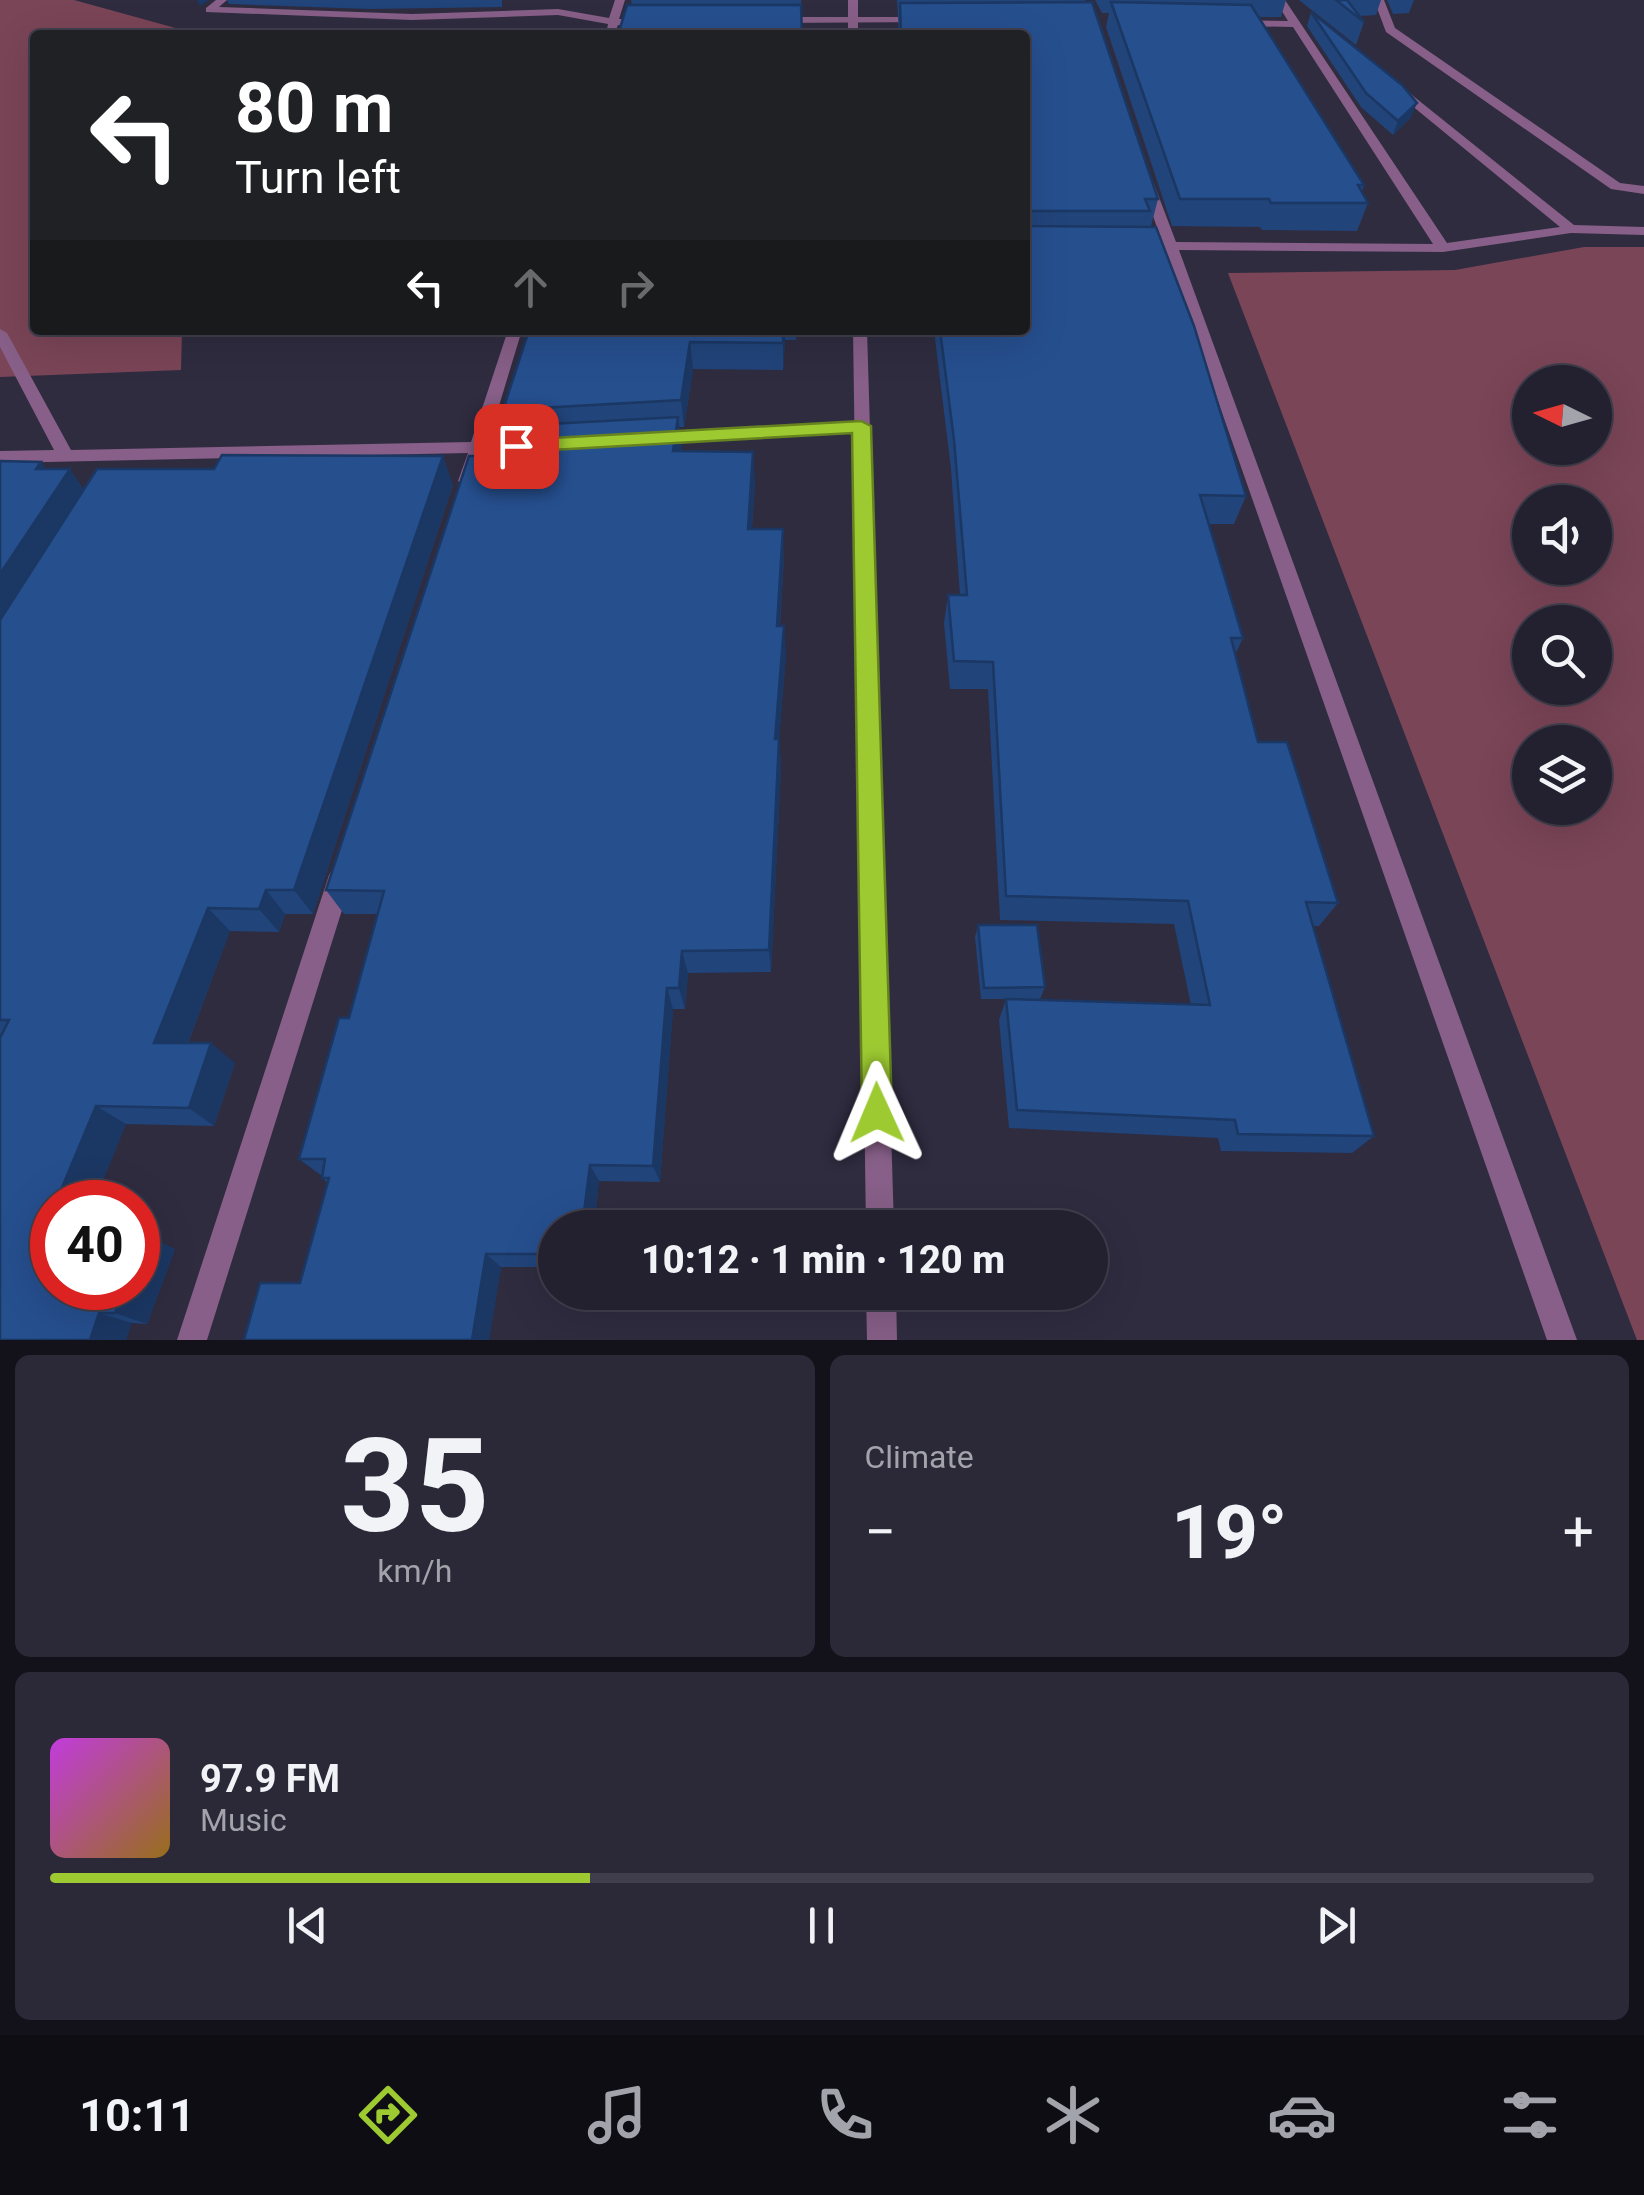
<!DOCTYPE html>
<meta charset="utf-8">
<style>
body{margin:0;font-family:Roboto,sans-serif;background:#2b2938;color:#f1f3f6;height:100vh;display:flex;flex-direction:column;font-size:38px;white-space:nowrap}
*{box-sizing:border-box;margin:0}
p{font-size:32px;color:#a3a3ab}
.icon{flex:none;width:55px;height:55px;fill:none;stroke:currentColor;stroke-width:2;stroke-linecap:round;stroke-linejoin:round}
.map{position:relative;height:1340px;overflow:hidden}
.details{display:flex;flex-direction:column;gap:15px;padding:15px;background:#13121a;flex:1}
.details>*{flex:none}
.hud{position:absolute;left:30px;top:30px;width:1000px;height:305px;border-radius:10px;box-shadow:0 10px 40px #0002,0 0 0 2px #403e4c;background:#202124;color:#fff;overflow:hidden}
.needle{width:65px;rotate:275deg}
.controls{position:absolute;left:1512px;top:365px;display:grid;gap:20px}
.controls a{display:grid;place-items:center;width:100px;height:100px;border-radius:50%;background:#232130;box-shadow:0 10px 40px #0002,0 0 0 2px #403e4c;font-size:50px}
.speed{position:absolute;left:30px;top:1180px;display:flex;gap:20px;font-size:50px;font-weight:700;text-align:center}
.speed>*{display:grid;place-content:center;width:130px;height:130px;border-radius:50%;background:#232130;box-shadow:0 10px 40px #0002,0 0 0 2px #403e4c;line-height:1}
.speed .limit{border:15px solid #d22;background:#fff;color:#111}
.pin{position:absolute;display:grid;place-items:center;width:85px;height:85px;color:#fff;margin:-42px;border-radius:20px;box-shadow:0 5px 15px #0006}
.me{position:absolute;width:110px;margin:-55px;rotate:359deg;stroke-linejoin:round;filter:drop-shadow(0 0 8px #0008)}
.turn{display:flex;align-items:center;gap:35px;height:210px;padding:0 40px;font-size:45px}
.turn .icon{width:130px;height:130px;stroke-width:2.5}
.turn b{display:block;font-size:70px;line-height:85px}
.lanes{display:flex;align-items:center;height:95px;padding:0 40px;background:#0003;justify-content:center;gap:50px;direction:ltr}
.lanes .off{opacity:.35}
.big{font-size:75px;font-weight:800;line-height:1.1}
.details .card{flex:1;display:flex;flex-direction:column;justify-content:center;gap:15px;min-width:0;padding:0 35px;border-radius:15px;background:#2b2938}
.details .dial{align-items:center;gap:0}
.dial b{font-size:130px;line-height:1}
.song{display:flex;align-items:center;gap:30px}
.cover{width:120px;height:120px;border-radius:15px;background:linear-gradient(135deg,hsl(290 70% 55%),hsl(40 70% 35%))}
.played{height:10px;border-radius:5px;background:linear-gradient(90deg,#9dca31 35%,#403e4c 35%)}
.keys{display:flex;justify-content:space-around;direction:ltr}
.heat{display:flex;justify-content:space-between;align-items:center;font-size:55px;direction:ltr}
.details .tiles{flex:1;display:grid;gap:15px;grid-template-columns:1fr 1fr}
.card:last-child{grid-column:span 2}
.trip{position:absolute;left:538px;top:1210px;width:570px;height:100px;border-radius:50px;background:#232130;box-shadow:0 10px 40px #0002,0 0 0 2px #403e4c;font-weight:800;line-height:100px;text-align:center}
.tab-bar{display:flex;height:160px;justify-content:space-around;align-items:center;background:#0e0d13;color:#a3a3ab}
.tab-bar .icon{width:70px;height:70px}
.tab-bar .selected{color:#9dca31}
.tab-bar b{font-size:45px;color:#f1f3f6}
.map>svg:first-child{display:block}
</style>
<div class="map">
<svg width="1644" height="1340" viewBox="0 0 1644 1340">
<rect width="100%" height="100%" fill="#2f2c40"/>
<path fill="#7a4557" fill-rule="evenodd" d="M0 0H74L190 32 35 35V330H182L181 370 0 377Z
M1584 247H1644V1340H1637L1228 273 1455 270ZM1530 382H1595V448H1530ZM1530 502H1595V568H1530ZM1530 622H1595V688H1530ZM1530 742H1595V808H1530Z"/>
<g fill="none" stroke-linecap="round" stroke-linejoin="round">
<path fill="#875f88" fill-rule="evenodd" d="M216 0H227L219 7 412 14 558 9 609 18 615 0H625L619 19H647L652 22 647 25H618L614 35H606L608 24 558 15 412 20 206 12V8Z
M1275 0H1285L1447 243 1560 227 1394 91V87H1402L1574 225 1644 227V235L1571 233 1443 252 1179 250 1577 1340H1547L1165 250 1150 246 1162 242 1142 184 1148 180 1154 184 1176 242 1433 244 1293 27 1236 26 1231 23 1236 20 1288 21Z
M1374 0H1384L1395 28 1620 183 1644 186V194L1611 189 1386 32Z
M927 17 931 22 776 23 771 20 776 17Z
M0 329 7 333 71 450 471 442 508 330H522L488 442 496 447 484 452 476 481 467 487 458 481 468 453 0 463V451L54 450 0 347Z
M861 421 869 426 867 430 656 443 648 438 656 433Z
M341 865 349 868 353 875 207 1340H177L329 875 333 868Z"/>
<path fill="#875f88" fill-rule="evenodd" d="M848 0H858V35H848Z
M853 330H867L894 1228H866Z
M866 1292H896L897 1340H867Z"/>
</g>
<path fill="#21447a" d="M227 0H502V7L370 9 229 4Z
M631 0H801L802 35 632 5Z
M897 0H1085L1158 199 1151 226 1246 496 1234 524H1209L1243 638 1235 655 1258 742 1338 903 1319 926H1313L1374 1136 1352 1153 1221 1151 1218 1138 1009 1128 999 1020 1006 999H981L975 937 978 925 1045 987 1040 999H1018L1191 1005 1174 924 1000 920 988 689H950L944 623 948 595H960L951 469 934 330H1025V35H899Z
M1095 0H1286L1281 17H1258L1364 185 1362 191 1368 203 1357 231 1262 230 1260 227 1172 226 1106 27 1109 13H1102Z
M1299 0H1381L1376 15 1360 16 1364 22 1356 45Z
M1387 0H1414L1409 13 1393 14Z
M1311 12 1411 117 1393 135 1361 107 1307 26Z
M529 330H796V340H785L783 370 693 369 684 427H679L681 451 755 480 752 529 784 557 780 626 786 654 779 739 781 766 771 972 688 973 685 1009H673L660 1182 599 1181 594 1228H555V1267H501L489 1340H244L300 1283 328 1183 322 1178V1176L299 1159 349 1018 378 914H344L326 890 487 456 507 426 503 410Z
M0 461 46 469 84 489 453 485 313 914H285L279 932 230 931 188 1043 235 1063 214 1126 126 1124 94 1202H52V1288L175 1249 147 1324 132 1323 0 1340Z"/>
<path fill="#1b3763" d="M197 0H209L200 6Z
M1417 103 1411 117 1393 135 1398 121Z
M783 330H785V340L783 370Z
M690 342 693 369 684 427 681 400Z
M678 417 682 445 677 479 673 451Z
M753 452 755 480 750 557 748 529Z
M443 456 453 485 313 914 294 890Z
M41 462 58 486 70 469 89 497 0 640V574L36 469Z
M783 529 784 557 778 654 777 626Z
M784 626 786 654 777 766 775 739Z
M779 739 781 766 771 972 769 950Z
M266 890 285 914 279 932 259 909Z
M208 908 230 931 180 1063 154 1043Z
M682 951 688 973 685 1009 679 988Z
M667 988 673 1009 660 1182 653 1166Z
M211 1043 235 1063 214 1126 189 1108Z
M96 1106 126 1124 94 1202H56Z
M590 1165 599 1181 594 1228H582Z
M52 1210V1242L41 1237Z
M146 1235 175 1249 147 1324 115 1313 125 1288H138V1256Z
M486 1254 501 1267 489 1340H472Z
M99 1313 132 1323 126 1340H90Z"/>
<path fill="#264f8e" stroke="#1b3763" stroke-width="2.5" d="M1336 0H1347L1364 22Z
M1092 2 1158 199H1145L1150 211H1029L1026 222 1029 226 1156 227 1194 326 1246 496 1200 495 1243 638H1231L1258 742H1287L1338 903 1306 902 1374 1136 1238 1134 1235 1120 1017 1110 1006 999 1210 1005 1188 901 1006 896 993 662 954 661 948 595H967L954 440 940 330H1025V35H901L900 3Z
M1111 2 1251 5 1364 185H1358L1368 203H1271L1269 199H1180Z
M627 5H801L802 35H618Z
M1311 12 1402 85 1417 103 1398 121 1366 93Z
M529 330H783V343L690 342 681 400 503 410Z
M678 417 673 451 753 452 748 529H783L777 626H784L775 739H779L769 950 682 951 679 988H667L653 1166 590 1165 582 1228H555V1254H486L472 1340H244L260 1283H300L329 1178H322L325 1159H299L339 1018H349L384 891 326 890 469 456H487L496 427Z
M222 455 443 456 294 890H266L259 909 208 908 154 1043H211L189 1108 96 1106 56 1202H52V1210L41 1237H52V1288H125L115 1313H99L90 1340H0V1038L9 1020H0V620L97 469H214Z
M0 461 41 462 36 469H70L0 574Z
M978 925H1037L1045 987 984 988Z
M138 1235H146L138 1256Z"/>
<path fill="#9dca31" stroke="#668320" stroke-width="2.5" d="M861 421 871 426 892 1113 888 1124 877 1128 866 1124 862 1113 852 433 516 452 506 446 516 440Z"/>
</svg>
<div class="controls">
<a><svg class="needle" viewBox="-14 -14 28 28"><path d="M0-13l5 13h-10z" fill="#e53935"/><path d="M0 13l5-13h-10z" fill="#a3a3ab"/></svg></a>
<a><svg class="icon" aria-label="sound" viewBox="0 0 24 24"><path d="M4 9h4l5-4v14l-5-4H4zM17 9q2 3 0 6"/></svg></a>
<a><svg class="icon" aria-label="search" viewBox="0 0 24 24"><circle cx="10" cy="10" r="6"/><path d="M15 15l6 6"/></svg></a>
<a><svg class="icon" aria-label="layers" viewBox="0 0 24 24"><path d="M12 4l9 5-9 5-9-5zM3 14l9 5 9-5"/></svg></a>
</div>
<div class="speed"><div class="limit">40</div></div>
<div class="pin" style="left:516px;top:446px;background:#d93025"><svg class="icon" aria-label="arrive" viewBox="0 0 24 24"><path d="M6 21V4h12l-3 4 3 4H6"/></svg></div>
<svg class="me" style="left:877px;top:1113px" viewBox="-20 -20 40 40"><path d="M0-17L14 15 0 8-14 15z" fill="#9dca31" stroke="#fff" stroke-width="4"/></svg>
<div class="trip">10:12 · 1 min · 120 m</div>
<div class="hud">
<div class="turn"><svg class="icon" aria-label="left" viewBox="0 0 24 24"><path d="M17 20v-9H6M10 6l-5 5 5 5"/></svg><div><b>80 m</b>Turn left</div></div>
<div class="lanes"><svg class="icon" aria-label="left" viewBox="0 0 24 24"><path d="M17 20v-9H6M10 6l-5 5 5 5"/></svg><svg class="icon off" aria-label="ahead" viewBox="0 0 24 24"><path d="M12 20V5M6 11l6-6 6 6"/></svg><svg class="icon off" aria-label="right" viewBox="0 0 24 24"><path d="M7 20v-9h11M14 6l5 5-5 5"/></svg></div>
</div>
</div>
<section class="details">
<div class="tiles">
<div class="card dial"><b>35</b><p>km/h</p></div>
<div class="card"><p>Climate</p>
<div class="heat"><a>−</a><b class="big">19°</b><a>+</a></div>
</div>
<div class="card">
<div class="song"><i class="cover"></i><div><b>97.9 FM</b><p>Music</p></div></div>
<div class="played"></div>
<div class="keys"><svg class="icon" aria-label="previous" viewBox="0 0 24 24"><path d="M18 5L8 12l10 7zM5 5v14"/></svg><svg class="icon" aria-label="pause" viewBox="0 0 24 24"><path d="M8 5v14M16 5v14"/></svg><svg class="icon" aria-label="next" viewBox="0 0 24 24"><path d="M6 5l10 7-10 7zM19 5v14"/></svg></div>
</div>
</div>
</section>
<nav class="tab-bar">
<b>10:11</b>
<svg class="icon selected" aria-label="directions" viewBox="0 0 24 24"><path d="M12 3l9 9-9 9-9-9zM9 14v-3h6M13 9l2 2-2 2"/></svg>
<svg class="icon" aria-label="music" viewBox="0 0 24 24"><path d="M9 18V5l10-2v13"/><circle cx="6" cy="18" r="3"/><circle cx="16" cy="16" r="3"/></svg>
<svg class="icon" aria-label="phone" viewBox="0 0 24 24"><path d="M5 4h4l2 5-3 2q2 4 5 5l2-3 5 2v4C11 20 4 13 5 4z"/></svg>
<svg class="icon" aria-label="climate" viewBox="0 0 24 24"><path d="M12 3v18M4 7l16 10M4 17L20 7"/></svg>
<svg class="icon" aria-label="car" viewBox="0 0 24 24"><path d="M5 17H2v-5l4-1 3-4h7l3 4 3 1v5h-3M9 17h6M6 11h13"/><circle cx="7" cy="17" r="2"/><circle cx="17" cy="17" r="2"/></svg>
<svg class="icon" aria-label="filters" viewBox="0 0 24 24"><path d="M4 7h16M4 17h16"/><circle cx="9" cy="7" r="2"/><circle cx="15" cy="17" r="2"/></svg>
</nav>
